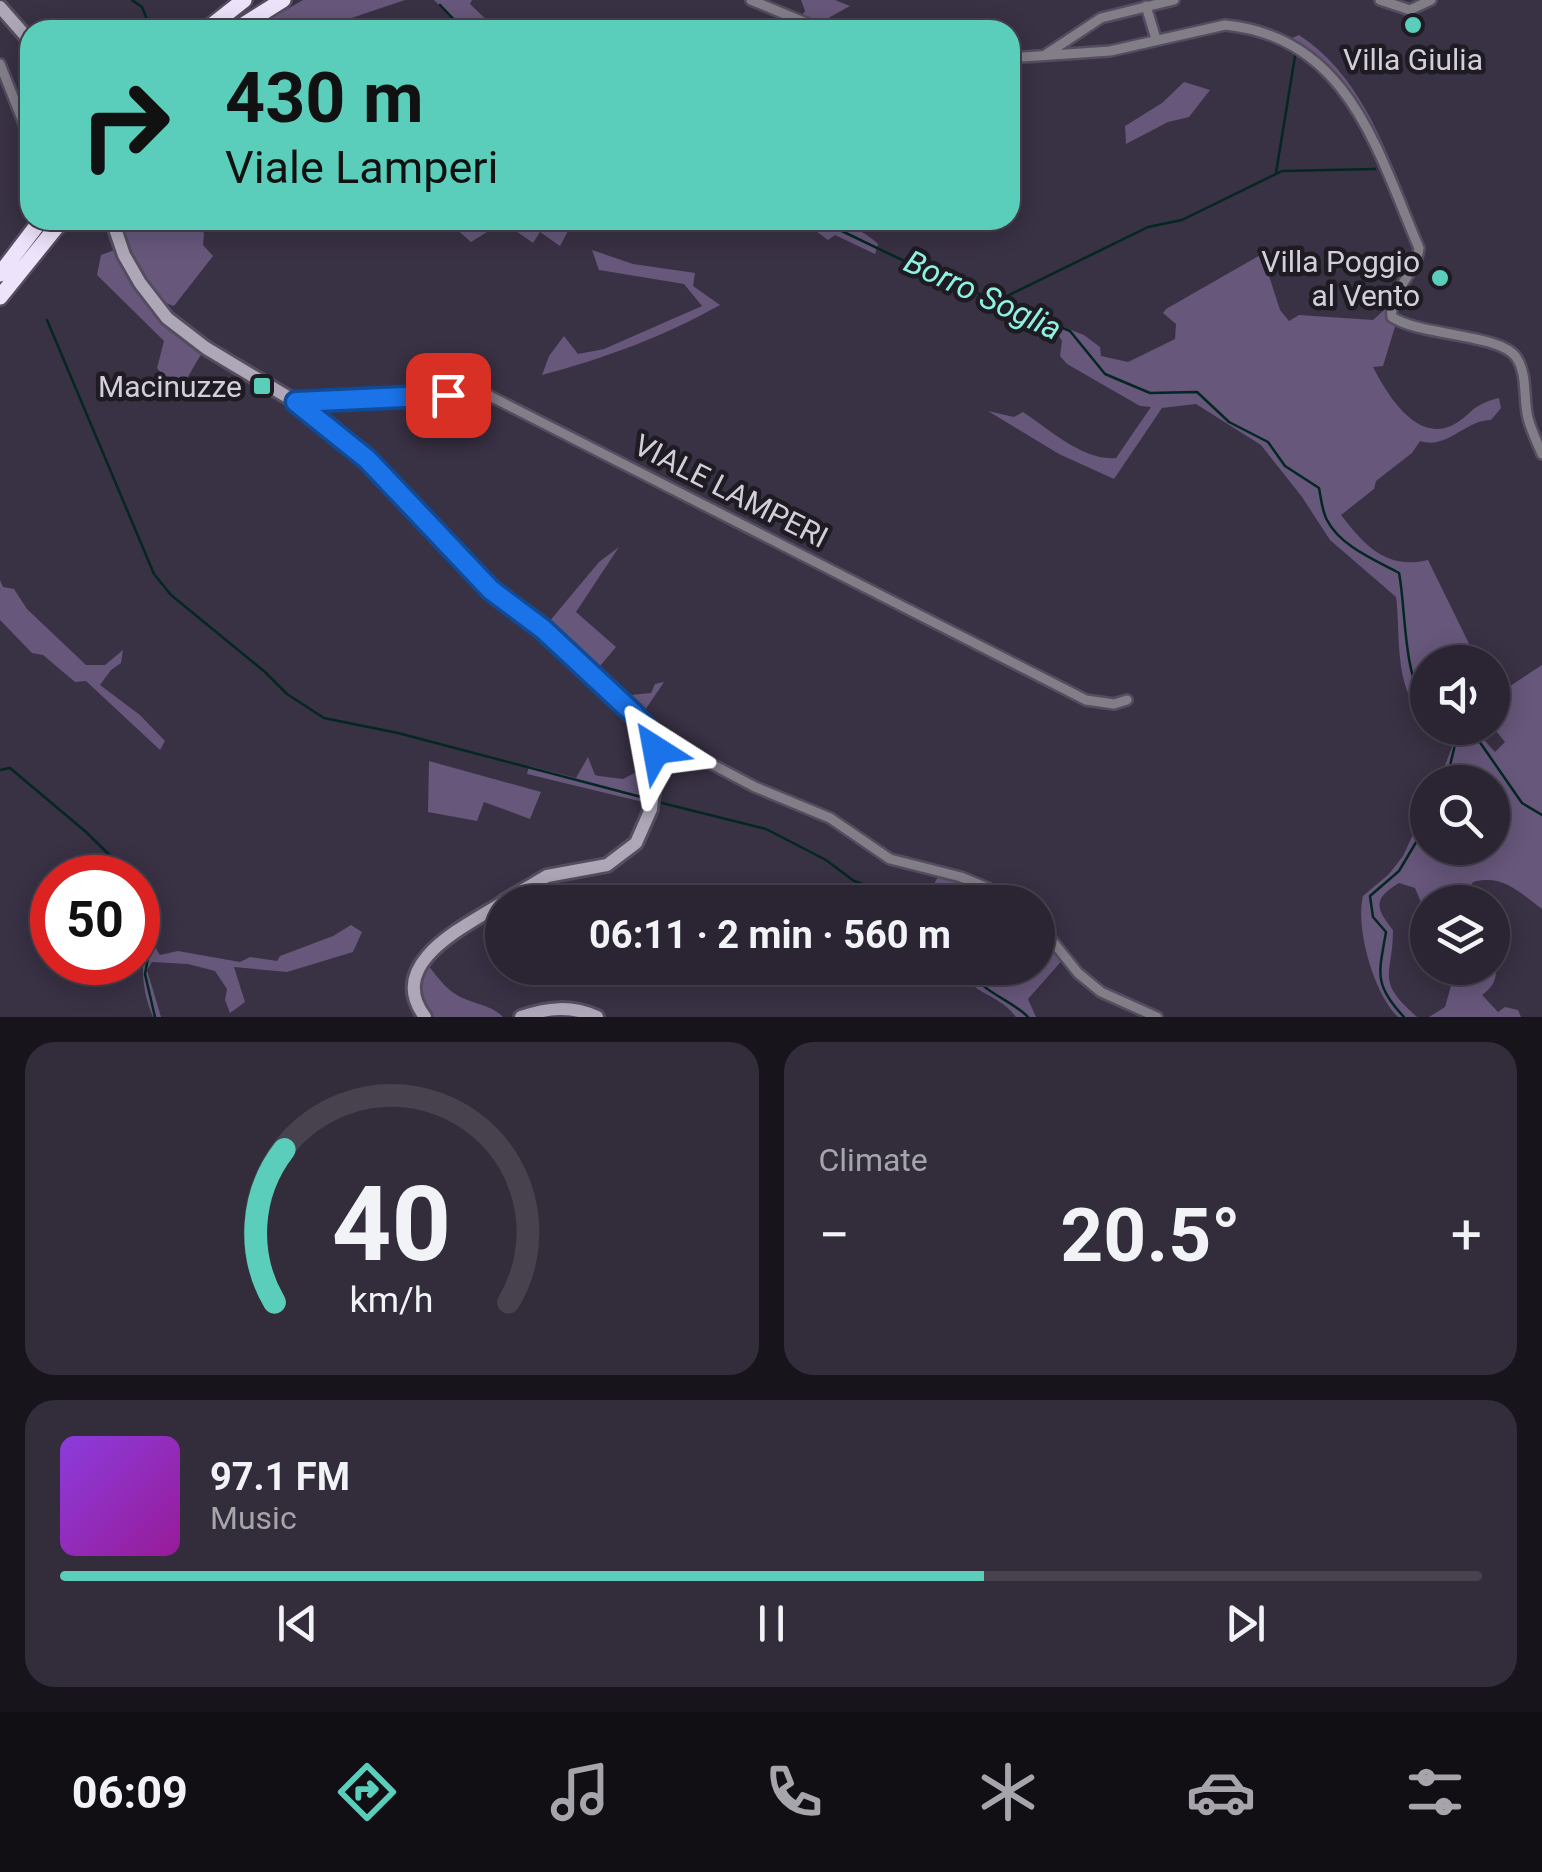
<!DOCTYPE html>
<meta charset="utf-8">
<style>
body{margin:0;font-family:Roboto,sans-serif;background:#332d3b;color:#f1f3f6;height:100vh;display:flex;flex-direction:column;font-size:38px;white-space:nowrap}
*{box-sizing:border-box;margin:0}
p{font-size:32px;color:#a6a5ac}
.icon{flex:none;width:55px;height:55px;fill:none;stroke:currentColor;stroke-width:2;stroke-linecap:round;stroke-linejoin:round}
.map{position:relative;height:1017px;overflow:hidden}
.details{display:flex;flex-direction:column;gap:25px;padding:25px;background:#18141c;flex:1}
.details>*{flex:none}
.guide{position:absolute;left:20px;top:20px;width:1000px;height:210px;border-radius:30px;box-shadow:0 5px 25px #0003,0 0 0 2px #47424e;background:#5bcebb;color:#111;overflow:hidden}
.fabs{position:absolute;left:1410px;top:645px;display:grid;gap:20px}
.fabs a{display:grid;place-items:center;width:100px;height:100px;border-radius:50%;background:#2b2533;box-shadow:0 5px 25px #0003,0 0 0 2px #47424e;font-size:50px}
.speed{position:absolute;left:30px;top:855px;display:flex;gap:20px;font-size:50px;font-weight:700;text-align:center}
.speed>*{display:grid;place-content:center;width:130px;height:130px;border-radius:50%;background:#2b2533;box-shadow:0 5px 25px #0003,0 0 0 2px #47424e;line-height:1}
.speed .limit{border:15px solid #d22;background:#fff;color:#111}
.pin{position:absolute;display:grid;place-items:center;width:85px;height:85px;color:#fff;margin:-42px;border-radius:20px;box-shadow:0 5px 15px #0006}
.me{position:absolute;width:110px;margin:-55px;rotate:326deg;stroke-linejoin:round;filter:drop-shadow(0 0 8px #0008)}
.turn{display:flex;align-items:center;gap:35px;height:210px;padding:0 40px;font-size:45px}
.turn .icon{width:130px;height:130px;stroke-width:2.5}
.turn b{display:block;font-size:70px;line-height:85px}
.big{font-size:75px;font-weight:700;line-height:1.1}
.details .tile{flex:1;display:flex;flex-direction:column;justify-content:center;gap:15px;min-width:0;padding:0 35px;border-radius:30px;background:#332d3b}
.details .dial{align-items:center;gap:0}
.dial svg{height:260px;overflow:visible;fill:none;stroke:#47424e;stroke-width:7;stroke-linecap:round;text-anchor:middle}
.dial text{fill:#f1f3f6;stroke:none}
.song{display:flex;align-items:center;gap:30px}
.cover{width:120px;height:120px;border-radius:15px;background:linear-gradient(135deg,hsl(270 70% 55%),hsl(300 70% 35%))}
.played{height:10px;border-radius:5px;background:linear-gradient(90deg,#5bcebb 65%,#47424e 65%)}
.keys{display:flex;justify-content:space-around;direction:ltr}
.heat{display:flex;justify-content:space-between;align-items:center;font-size:55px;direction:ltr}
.details .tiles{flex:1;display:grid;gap:25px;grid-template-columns:1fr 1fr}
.tile:last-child{grid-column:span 2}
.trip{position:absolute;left:485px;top:885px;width:570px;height:100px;border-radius:50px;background:#2b2533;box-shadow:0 5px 25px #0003,0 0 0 2px #47424e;font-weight:700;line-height:100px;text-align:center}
.tabs{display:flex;height:160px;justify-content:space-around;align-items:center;background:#110f14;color:#a6a5ac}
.tabs .icon{width:70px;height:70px}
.tabs .active{color:#5bcebb}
.tabs b{font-size:45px;color:#f1f3f6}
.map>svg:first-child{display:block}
</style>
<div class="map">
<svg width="1542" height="1017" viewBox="0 0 1542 1017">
<rect width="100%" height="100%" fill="#393144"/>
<path fill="#67577b" d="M303 0H405L316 30H251Z
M434 0H472L470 4 497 30H464Z
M801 0H835L850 6 814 26 799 20 805 11Z
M1299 35C1358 74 1382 140 1408 203L1401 206 1362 117 1334 78 1285 41Z
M1184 82 1210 90 1189 117 1168 122 1126 144 1125 126 1162 103Z
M119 220H210L201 230 204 233 203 245 213 256 174 306C147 299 129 247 119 220Z
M461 220H547L558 224 562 220H574L560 246 540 232 533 243 503 222 471 242 454 227Z
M801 220C830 220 856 223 878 244L875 254 835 235 828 240Z
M117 249C137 295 160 325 203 351L186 380 191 397 180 400 157 368 164 341 97 275 101 255Z
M592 250 633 264 695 273 693 286 720 305C663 337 605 358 542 375L549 356 564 336 578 354 604 349 702 306 684 284 599 270Z
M1262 254 1280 310 1289 321 1299 315 1373 320 1392 303 1397 320 1383 366 1373 367C1387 394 1416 443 1453 425 1473 414 1470 405 1499 398L1501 408 1491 420C1465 420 1447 450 1420 441L1412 453 1376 481 1374 489 1341 515C1365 546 1387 570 1428 560L1478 662H1428L1427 717C1393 694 1401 633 1396 597L1330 540 1302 497 1261 445 1196 404 1162 408 1114 479 1059 454 988 411 1014 417 1023 412C1049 429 1083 461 1116 458L1151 407 1140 406 1067 364 1060 356 1062 341 1059 336 985 303 997 301 1084 335 1100 347 1101 356 1128 362 1175 339 1176 324 1163 313 1166 309Z
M619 547 576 612 616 647 600 666 631 695 651 693 655 684 664 682 639 719 543 629 599 562Z
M0 580 3 587 14 589 27 609 86 665H105L123 650 121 663 111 670 100 685 140 715 165 741 160 750 86 681 75 682 43 655 32 653 0 620Z
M1542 665V909C1519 892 1502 874 1473 882L1462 902H1428L1427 917 1415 888 1399 883C1372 899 1376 909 1393 930 1393 977 1374 979 1417 1017H1398C1374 994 1355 928 1363 896L1389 874 1403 856 1427 804 1428 848H1492V782H1439L1453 744V728H1480L1476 731 1495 752 1505 742 1493 727V693L1495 696Z
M588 757 595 775 599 776 623 779 644 768 655 771 651 804 527 774 529 766 576 778Z
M429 761 541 792 530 819 484 802 477 821 428 812Z
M134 866 161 917C156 930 150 943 160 955L178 951 240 962 250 957 277 961 280 956 333 936 351 925 362 932 353 952 287 972 234 967 245 1002 230 1013 225 1000 227 989 215 971 188 964 152 962 147 970 161 1017H153C137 978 145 962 145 923 145 907 138 895 138 878L123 877Z
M941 872 1011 902H910L919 892 925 899Z
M1038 923 1065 957 1028 999 1036 1017H1016C998 992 973 997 961 968H1038Z
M1493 957C1499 974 1496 985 1482 995L1498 1012 1505 1007 1518 1010 1521 1017H1429L1445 1007 1456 968H1492Z
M424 960C432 970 441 983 451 991 467 1004 490 1003 503 1017H425L416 976Z"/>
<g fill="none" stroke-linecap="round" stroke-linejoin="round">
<path stroke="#042722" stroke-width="2.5" d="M132 0 142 7 151 29
M440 5 464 30
M1276 173 1295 56
M819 220 929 273 1070 331 1105 374 1150 393 1197 392 1229 422 1268 442 1285 466 1319 488C1321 498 1322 511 1327 520 1340 546 1375 560 1399 573 1406 607 1403 684 1428 703
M997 301 1148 227 1182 220 1282 171 1375 169
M47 320 154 574 171 595 265 672 287 694 324 718 398 733 645 798
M1470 728 1522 803 1542 815
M0 770 10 768 86 832 133 878
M1446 782 1459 728
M658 802 766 829 826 860 854 881 880 890 897 902
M138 886 152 910V936L145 974 155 1017
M971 968C977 991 1011 999 1028 1017
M1404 1017C1373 984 1379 973 1386 932L1373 917 1370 896 1399 871 1428 822"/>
<g stroke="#554d5f" stroke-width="14">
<path id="minor" d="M751 0 823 30
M1380 0 1410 10 1431 0
M1146 6 1156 39
M1045 55 1101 18 1174 0
M1010 58 1110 51 1225 25C1349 37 1377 151 1419 248 1417 273 1388 293 1392 317 1420 336 1500 334 1516 357 1528 374 1523 399 1528 418 1531 430 1537 442 1542 454
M0 64 30 139
M296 402 486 394 1086 700 1114 704 1127 700
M652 738 670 742 755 787 830 818 890 859 961 877 997 892 1011 902
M1038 923 1078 973 1101 992 1157 1017"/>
</g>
<g stroke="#554d5f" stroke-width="18">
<path id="secondary" d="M0 7 30 41
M112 220 124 255 140 283 167 318 206 348 296 402 367 459 491 590 543 629 650 732 656 763 651 809 636 843 607 865 547 876 503 902
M425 1017C384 963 466 926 502 903
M521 1017C547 1008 571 1005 597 1017"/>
</g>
<g stroke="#554d5f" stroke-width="20">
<path id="motorway" d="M206 30 244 0
M235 30 283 0
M0 274 41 220
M0 297 62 220"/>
</g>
<use href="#minor" stroke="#827e88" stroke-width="9"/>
<use href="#secondary" stroke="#ada7b7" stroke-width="12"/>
<use href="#motorway" stroke="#ede3fb" stroke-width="15"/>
</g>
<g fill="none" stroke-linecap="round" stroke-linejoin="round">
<g stroke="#114b97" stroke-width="25">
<path id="route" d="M448 395 296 402 367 459 491 590 543 629 634 714 650 732 656 750"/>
</g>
<use href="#route" stroke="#1a73e8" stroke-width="18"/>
</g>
<g fill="#5bcebb" stroke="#1e1b23" stroke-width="4">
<circle cx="1413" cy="25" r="10"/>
<circle cx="1440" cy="278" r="10"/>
<rect x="252" y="376" width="20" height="20" rx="5"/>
</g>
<g text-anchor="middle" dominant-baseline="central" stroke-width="9" stroke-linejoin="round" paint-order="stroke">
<g font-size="30" fill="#d3ceda" stroke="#1e1b23" text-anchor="end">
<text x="1413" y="59" text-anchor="middle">Villa Giulia</text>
<text x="1420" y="261">Villa Poggio<tspan x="1420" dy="34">al Vento</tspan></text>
<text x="242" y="386">Macinuzze</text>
</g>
<g font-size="30" fill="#d3ceda" stroke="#1e1b23">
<text transform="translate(731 491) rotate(27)">VIALE LAMPERI</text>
</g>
<g font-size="32" font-style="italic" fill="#8ff2e0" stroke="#1e1b23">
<text transform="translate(983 295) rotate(25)">Borro Soglia</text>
</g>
</g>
</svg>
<div class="fabs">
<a><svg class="icon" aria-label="sound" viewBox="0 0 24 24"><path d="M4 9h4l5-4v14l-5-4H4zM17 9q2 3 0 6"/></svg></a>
<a><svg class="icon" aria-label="search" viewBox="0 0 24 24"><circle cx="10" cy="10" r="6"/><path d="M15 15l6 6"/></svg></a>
<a><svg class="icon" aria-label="layers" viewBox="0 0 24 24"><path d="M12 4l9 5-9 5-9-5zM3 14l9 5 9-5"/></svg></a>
</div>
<div class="speed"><div class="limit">50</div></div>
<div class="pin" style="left:448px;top:395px;background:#d93025"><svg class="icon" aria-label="arrive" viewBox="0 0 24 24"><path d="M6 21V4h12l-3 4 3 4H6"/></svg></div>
<svg class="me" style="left:656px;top:750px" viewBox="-20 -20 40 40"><path d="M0-17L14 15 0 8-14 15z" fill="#1a73e8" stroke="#fff" stroke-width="4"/></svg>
<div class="trip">06:11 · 2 min · 560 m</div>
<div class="guide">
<div class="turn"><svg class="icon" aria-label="right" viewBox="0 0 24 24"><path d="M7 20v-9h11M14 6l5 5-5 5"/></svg><div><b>430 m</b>Viale Lamperi</div></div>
</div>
</div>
<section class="details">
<div class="tiles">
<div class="tile dial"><svg viewBox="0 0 100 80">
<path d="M14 69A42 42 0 1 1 86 69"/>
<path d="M14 69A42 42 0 0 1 17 22" stroke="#5bcebb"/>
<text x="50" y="56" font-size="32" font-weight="700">40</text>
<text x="50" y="72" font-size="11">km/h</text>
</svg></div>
<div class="tile"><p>Climate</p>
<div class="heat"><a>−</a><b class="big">20.5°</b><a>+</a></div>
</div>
<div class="tile">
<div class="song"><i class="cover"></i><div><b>97.1 FM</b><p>Music</p></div></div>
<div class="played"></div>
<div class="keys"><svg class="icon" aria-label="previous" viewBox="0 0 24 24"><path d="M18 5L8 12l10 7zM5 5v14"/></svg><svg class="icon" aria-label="pause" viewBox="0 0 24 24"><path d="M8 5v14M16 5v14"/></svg><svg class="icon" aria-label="next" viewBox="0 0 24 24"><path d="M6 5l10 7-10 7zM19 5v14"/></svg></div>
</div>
</div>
</section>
<nav class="tabs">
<b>06:09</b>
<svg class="icon active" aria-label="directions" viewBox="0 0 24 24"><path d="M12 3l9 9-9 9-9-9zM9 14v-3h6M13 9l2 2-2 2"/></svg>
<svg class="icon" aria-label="music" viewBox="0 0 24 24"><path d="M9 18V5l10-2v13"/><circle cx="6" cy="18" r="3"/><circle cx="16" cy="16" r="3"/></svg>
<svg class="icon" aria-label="phone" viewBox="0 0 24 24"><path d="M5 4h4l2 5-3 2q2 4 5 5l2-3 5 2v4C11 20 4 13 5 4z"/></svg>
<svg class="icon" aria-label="climate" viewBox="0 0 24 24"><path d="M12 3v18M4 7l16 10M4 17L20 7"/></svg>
<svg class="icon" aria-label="car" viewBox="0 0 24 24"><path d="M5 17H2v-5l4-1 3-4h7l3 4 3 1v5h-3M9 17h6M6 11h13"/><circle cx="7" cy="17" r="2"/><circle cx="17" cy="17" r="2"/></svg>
<svg class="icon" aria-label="filters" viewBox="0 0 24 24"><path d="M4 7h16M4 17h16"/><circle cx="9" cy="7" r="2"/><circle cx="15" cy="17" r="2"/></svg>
</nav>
